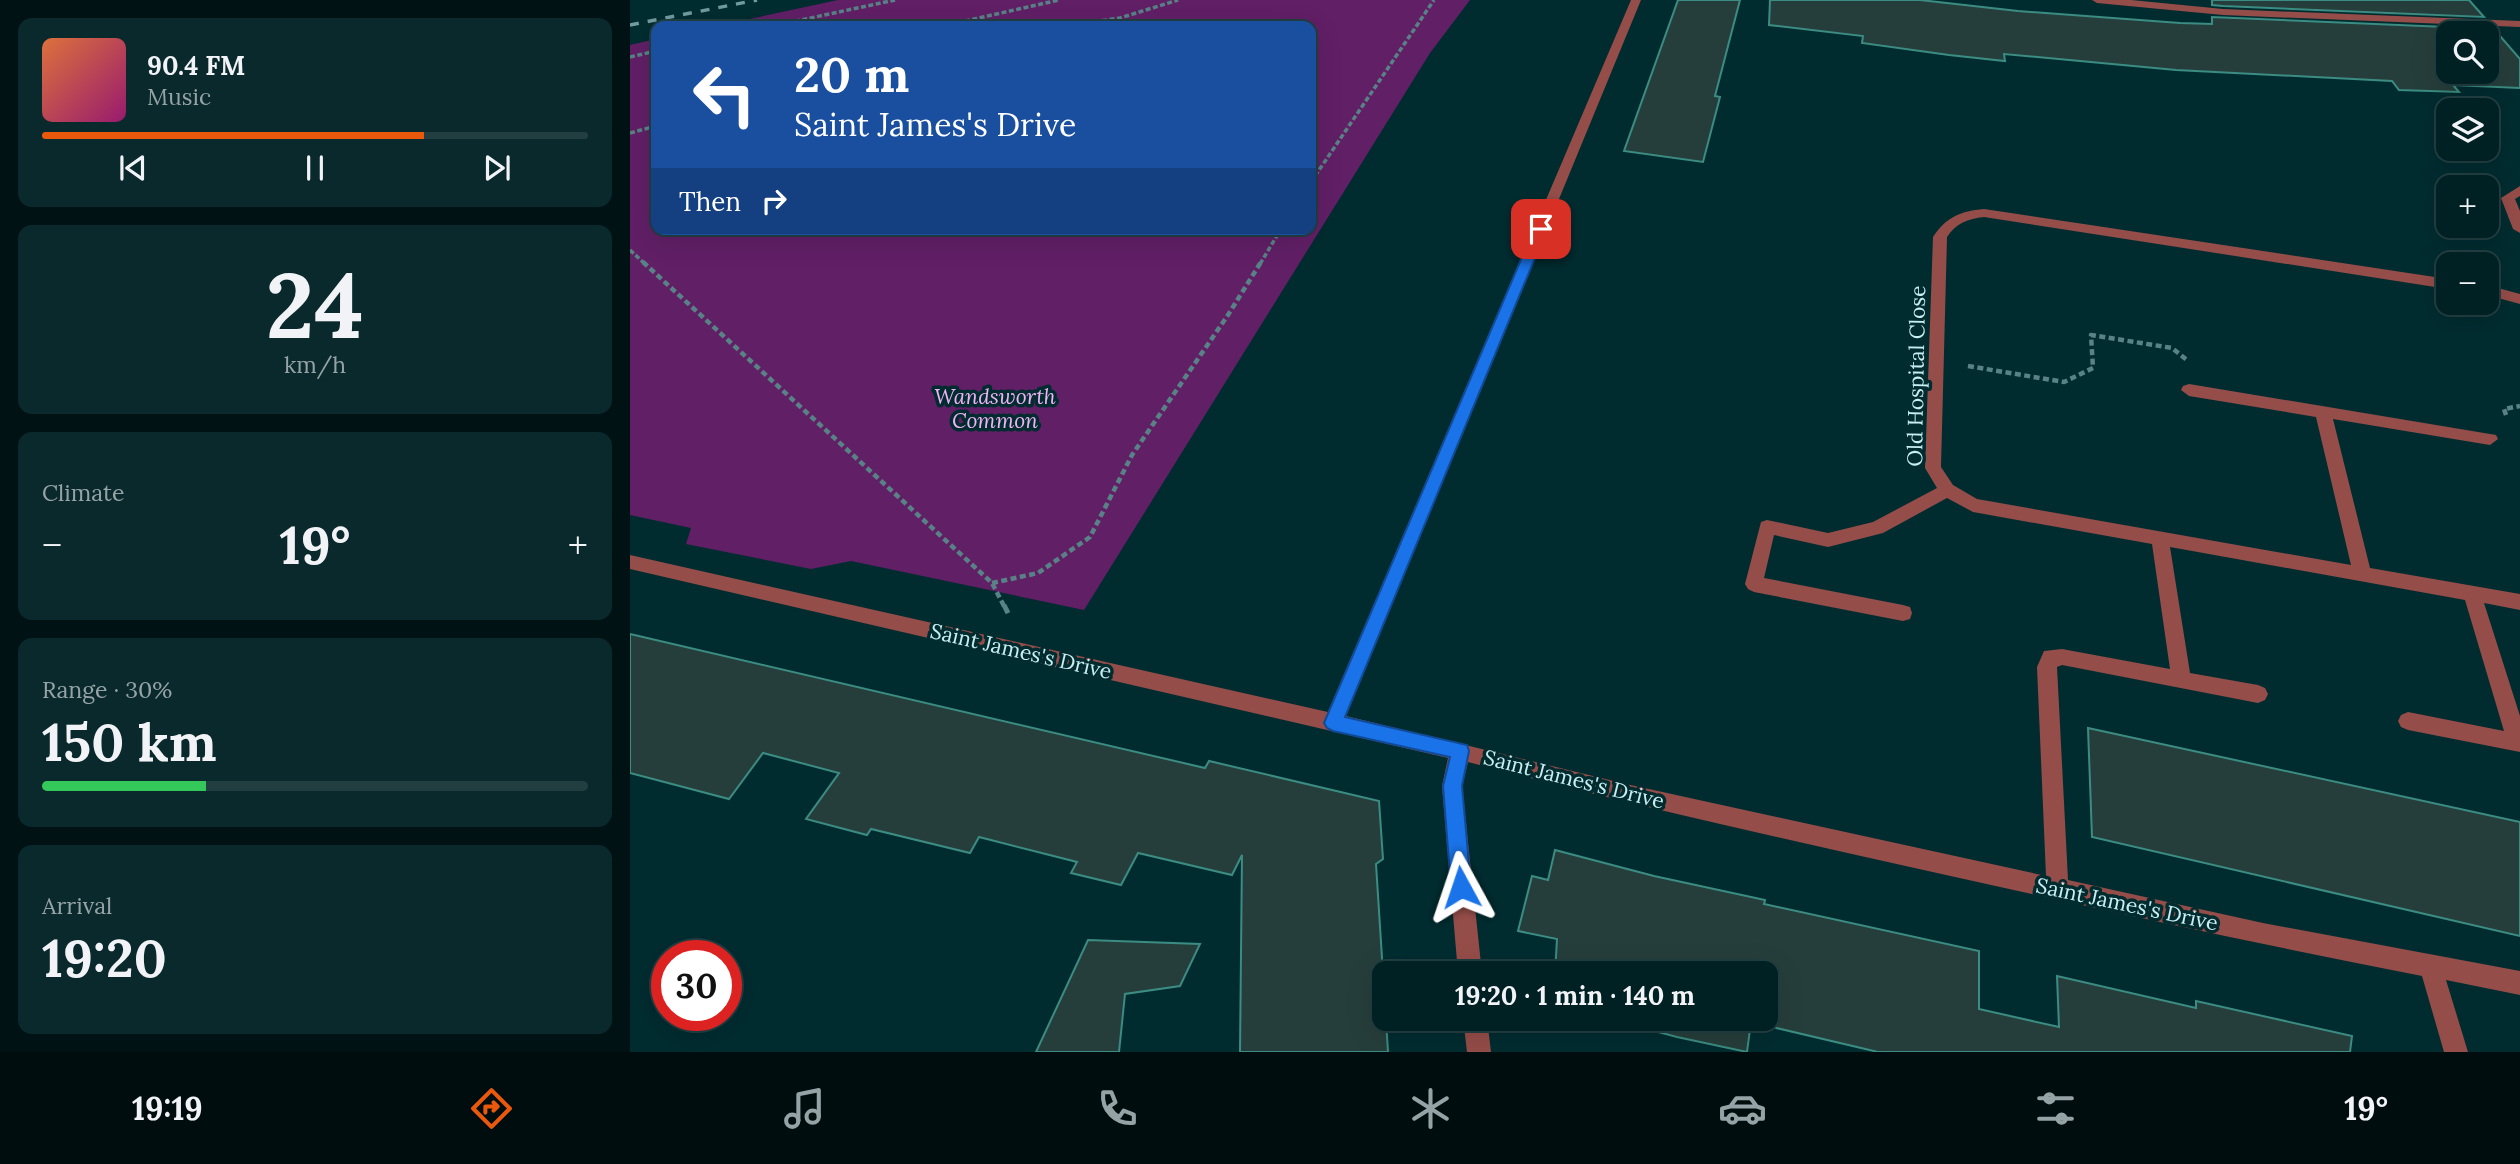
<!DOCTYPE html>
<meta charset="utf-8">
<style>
body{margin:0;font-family:Lora,serif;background:#0a292c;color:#f1f3f6;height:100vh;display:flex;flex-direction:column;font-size:26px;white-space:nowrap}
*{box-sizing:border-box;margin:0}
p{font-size:23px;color:#95a3a6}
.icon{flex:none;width:38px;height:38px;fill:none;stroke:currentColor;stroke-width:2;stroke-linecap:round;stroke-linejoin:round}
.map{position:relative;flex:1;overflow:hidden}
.details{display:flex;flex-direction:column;gap:18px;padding:18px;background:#001214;width:630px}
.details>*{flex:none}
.top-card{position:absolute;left:21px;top:21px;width:665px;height:214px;border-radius:14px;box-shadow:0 7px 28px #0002,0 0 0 2px #223e41;background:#1a4fa0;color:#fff;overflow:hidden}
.controls{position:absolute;left:1806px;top:21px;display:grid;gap:14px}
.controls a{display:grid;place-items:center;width:63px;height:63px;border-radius:14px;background:#002124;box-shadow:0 7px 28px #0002,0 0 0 2px #223e41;font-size:35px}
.speed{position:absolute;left:21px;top:940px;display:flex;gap:14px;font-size:35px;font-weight:700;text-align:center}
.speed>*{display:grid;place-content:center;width:91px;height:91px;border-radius:50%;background:#002124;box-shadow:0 7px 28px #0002,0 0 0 2px #223e41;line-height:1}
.speed .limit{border:10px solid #d22;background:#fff;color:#111}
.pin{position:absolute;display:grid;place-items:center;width:60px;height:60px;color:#fff;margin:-30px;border-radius:14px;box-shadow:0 4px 10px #0006}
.me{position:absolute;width:77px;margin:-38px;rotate:355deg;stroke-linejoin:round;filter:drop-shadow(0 0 5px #0008)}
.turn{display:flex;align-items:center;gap:24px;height:147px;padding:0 28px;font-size:32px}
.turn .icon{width:91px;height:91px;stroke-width:2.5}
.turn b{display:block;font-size:49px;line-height:60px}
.then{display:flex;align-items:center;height:66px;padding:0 28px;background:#0003;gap:14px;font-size:26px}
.big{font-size:52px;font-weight:800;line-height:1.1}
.details .widget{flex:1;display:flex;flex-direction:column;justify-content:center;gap:10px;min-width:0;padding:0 24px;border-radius:14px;background:#0a292c}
.details .dial{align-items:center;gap:0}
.dial b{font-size:91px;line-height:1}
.song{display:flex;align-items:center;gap:21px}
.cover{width:84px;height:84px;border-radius:10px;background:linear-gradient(135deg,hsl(20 70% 55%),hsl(320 70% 35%))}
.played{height:7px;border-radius:4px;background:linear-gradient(90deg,#ea580c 70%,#223e41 70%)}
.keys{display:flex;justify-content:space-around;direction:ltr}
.heat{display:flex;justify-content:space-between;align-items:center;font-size:38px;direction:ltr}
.charge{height:10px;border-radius:5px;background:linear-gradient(90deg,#34c759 30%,#223e41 0)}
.trip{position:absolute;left:742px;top:961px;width:406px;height:70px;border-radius:14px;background:#002124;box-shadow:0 7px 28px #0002,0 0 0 2px #223e41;font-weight:800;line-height:70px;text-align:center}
.tabs{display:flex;height:112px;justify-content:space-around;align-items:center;background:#000d0e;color:#95a3a6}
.tabs .icon{width:49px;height:49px}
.tabs .current{color:#ea580c}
.tabs b{font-size:32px;color:#f1f3f6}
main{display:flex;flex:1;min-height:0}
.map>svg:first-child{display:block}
</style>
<main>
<section class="details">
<div class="widget">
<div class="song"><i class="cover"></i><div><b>90.4 FM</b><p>Music</p></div></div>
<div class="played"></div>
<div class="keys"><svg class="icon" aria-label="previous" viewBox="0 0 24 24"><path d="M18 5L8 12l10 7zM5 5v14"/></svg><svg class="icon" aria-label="pause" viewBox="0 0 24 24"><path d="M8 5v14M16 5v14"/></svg><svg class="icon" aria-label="next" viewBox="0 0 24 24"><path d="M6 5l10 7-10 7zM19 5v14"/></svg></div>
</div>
<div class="widget dial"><b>24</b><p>km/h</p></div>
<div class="widget"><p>Climate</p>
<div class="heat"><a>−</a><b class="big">19°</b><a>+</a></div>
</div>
<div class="widget"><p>Range · 30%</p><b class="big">150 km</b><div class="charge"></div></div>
<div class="widget"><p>Arrival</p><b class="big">19:20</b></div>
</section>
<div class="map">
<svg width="1890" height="1052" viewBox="0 0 1890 1052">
<rect width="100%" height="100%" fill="#002c30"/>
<path fill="#611f66" d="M208 0H840L800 53 454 610 221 561 181 569 56 544 61 528 0 515V45L26 39V229H681V26H87Z"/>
<path fill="#263e3b" stroke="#3b8c82" stroke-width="2" fill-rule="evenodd" d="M1048 0H1110L1085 96 1090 97 1073 162 994 151Z
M1140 0H1290L1388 11 1550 23 1582 24V17L1864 29 1890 59V88L1823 85 1829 92 1769 90 1762 81 1546 70 1374 54 1375 61 1319 55 1232 43 1233 36 1139 25ZM1818 33H1857V72H1818Z
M1582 0H1839L1854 17 1593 6 1582 5Z
M0 634 575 768 579 761 749 801 753 859 746 864 758 1052H610L612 855 602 875 508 853 491 885 441 873 447 862 349 837 340 853 241 829 237 835 176 819 209 773 133 753 99 799 0 773Z
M1458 728 1890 822V936L1462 837Z
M925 850 1024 876 1135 900 1134 904 1349 951V1009L1429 1027 1427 976 1566 1008V1001L1722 1036 1720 1052H1248L1121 1022 1117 1052 1047 1037 976 1018H1136V973H925L927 939 888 931 902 876 918 880Z
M458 940 570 944 550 986 495 994 489 1052H406Z"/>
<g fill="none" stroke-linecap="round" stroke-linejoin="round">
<path stroke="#598286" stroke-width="3.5" stroke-dasharray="5 2.5" stroke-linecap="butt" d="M143 26 265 0
M313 26 429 0
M435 26 490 18 548 0
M0 57 26 51
M0 133 26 126
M681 182 804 0
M0 250 15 264
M630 264 651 229"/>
<path stroke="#598286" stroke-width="4.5" stroke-dasharray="6 3.5" stroke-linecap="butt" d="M13 262 362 583 374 606
M1338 366 1434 382 1463 368 1461 335 1542 348 1557 360
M1876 415 1874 409 1890 406
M362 583 408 573 460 537 502 455 598 315 631 262"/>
<path stroke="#598286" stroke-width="5" stroke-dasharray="9 4.5" stroke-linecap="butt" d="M374 605 379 615"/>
<path fill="#954d49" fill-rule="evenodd" d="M1001 0H1011L716 716 996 784 1416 876 1407 667 1414 651 1432 649 1540 669 1522 544 1343 512 1317 498 1253 533 1198 547 1144 535 1134 578 1273 605 1280 607 1282 613 1280 619 1273 621 1124 592 1118 589 1115 584 1131 522 1137 520 1198 533 1243 522 1307 488 1295 468 1303 237C1316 217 1331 211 1354 209L1818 279V289L1354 217C1338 219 1326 223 1317 237L1311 467 1323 485 1347 499 1721 565 1686 417 1559 396 1551 390 1553 386 1559 384 1866 435 1868 439 1860 445 1703 419 1740 568 1890 594V610L1854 603 1890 716V752L1778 730 1771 727 1768 721 1771 715 1778 712 1874 731 1835 600 1540 547 1560 673 1628 685 1635 688 1638 694 1635 700 1628 703 1432 665 1427 667 1438 880 1633 923 1890 971V995L1816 980 1838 1052H1814L1792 976C1632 945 1474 910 1316 875 1156 839 996 804 838 762L832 786 852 973H828L812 786 818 758 0 569V555L698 712Z
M1462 0H1501L1593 9 1890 21V27L1593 15 1467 3Z
M1890 186V196L1885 199 1890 211V233L1883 229 1871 198Z
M1857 285 1890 294V304L1857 295Z
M833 1018H857L861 1052H837Z"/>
<path stroke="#729b9f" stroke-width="3.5" stroke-dasharray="9 9" stroke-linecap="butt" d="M0 25 127 0"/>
</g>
<path fill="#1a73e8" stroke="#114b97" stroke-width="2" d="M911 225 917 229 715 717 837 745 839 751 832 786 841 887 838 894 831 897 823 894 821 887 813 786 820 757 703 731 697 728 694 723 904 229Z"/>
<g text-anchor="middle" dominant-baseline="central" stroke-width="7" stroke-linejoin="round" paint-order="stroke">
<g font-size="21" fill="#c8eef2" stroke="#002c30">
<text transform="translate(1286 376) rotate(-89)">Old Hospital Close</text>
<text transform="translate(391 651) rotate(13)">Saint James's Drive</text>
<text transform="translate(944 779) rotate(14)">Saint James's Drive</text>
<text transform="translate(1497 904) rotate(12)">Saint James's Drive</text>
</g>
<g font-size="21" font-style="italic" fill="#f1b2f4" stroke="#002c30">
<text x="365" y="396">Wandsworth<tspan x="365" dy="24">Common</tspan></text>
</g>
</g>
</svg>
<div class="controls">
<a><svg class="icon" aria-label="search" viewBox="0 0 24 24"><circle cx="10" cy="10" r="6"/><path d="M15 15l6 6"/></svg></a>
<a><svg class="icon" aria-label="layers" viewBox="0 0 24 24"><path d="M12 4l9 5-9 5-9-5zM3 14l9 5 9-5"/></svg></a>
<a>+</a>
<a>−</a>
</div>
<div class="speed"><div class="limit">30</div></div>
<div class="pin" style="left:911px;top:229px;background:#d93025"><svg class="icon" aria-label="arrive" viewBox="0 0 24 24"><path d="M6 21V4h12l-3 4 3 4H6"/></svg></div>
<svg class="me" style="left:831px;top:887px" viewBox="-20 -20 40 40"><path d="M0-17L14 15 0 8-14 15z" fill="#1a73e8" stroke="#fff" stroke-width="4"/></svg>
<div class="trip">19:20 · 1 min · 140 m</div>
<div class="top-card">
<div class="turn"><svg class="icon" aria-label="left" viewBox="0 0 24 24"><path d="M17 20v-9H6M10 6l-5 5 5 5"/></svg><div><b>20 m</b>Saint James's Drive</div></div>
<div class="then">Then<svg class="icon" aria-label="right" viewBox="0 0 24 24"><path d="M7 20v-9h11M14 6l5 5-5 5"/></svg></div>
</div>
</div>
</main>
<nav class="tabs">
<b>19:19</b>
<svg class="icon current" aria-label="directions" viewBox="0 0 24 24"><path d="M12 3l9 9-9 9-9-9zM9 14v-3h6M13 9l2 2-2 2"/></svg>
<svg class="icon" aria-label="music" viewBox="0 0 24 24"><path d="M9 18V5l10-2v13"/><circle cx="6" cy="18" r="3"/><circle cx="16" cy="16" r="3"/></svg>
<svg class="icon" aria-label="phone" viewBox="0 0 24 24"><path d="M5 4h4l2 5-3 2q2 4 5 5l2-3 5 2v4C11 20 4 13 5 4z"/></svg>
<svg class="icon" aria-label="climate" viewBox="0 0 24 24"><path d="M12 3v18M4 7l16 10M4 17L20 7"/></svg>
<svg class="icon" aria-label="car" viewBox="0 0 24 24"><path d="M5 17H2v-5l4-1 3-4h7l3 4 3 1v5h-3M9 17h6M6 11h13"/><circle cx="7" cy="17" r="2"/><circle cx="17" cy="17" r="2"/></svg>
<svg class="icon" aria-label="filters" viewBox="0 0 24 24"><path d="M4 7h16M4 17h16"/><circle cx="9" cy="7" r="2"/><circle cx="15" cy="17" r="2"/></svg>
<b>19°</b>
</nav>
